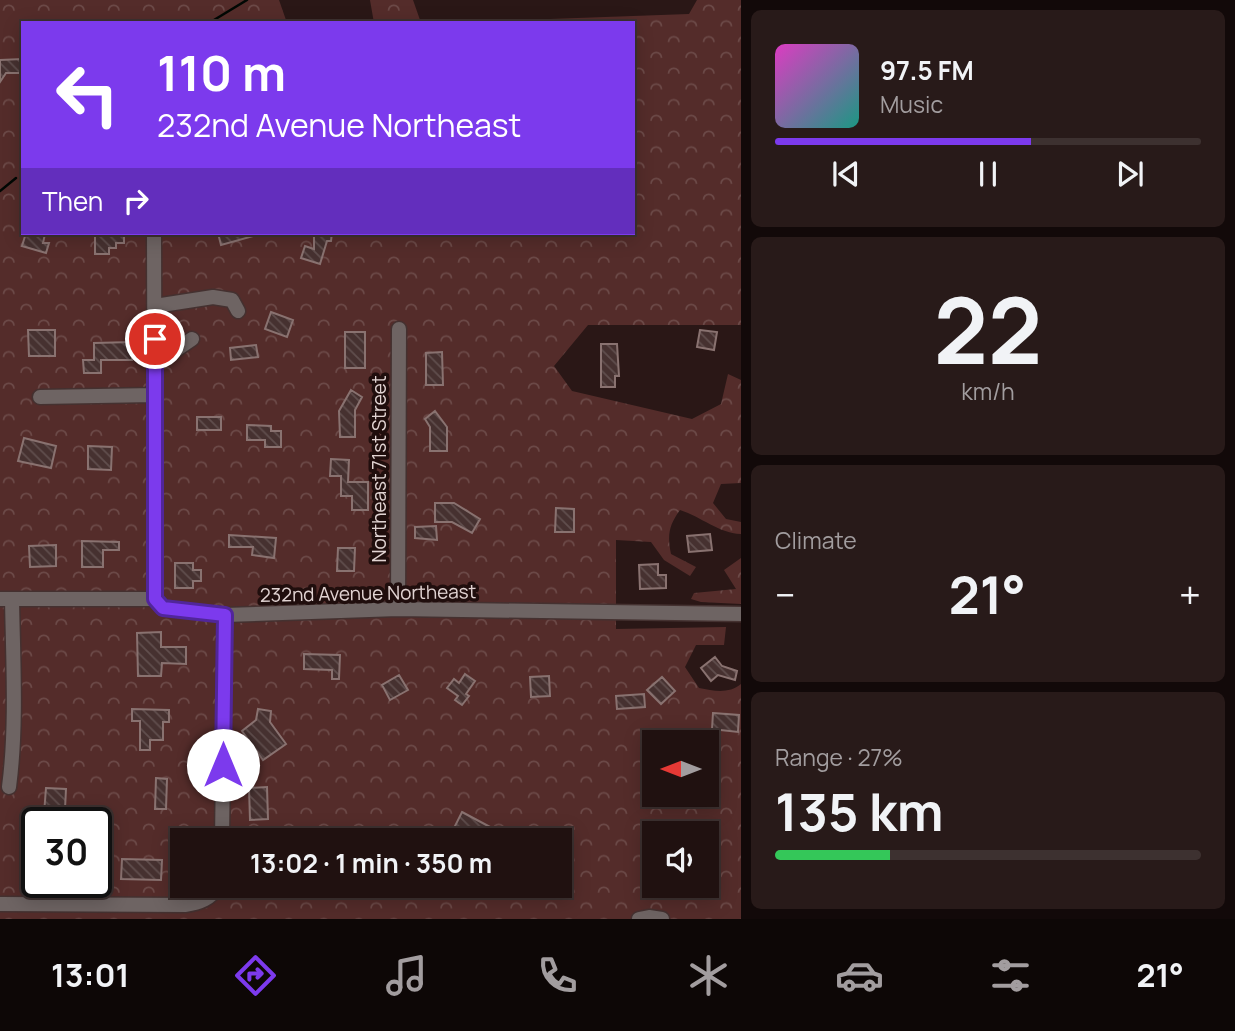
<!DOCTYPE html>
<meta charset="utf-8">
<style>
body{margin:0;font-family:Manrope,sans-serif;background:#281a19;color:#f1f3f6;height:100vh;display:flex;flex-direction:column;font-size:26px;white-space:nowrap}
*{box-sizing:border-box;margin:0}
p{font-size:23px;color:#a29d9f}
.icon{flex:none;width:38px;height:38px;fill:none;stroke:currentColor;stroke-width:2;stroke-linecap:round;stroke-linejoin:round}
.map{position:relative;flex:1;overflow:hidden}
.side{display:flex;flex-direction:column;gap:10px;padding:10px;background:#120909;width:494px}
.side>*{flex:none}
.banner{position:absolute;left:21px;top:21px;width:614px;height:214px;border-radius:0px;box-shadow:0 4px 18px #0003,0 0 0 2px #3d3130;background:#7c3aed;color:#fff;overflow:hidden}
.needle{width:46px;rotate:270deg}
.fabs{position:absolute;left:642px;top:730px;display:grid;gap:14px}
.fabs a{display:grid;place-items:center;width:77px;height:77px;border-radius:0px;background:#201110;box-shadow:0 4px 18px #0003,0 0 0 2px #3d3130;font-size:35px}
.speed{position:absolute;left:21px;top:807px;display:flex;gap:14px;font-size:35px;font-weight:700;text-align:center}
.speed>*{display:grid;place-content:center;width:91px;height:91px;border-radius:50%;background:#201110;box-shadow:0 4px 18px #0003,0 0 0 2px #3d3130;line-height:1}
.speed .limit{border:4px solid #111;border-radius:10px;background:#fff;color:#111}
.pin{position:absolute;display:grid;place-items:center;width:60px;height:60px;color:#fff;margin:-30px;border:4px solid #fff;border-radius:50%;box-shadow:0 2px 7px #0007}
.me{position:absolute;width:77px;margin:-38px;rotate:0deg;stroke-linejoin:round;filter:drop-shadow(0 0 5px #0008)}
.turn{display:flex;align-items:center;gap:24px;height:147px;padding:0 21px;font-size:32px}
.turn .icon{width:91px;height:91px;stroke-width:2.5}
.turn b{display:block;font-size:49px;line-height:60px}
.then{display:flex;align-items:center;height:66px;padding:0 21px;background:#0003;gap:14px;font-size:26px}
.big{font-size:52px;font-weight:700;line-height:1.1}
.side .card{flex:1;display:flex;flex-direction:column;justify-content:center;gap:10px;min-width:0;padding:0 24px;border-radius:10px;background:#281a19}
.side .dial{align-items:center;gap:0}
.dial b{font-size:91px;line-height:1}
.song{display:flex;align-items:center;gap:21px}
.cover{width:84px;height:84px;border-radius:10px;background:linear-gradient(135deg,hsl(310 70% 55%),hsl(170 70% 35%))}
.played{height:7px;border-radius:4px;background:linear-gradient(90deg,#7c3aed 60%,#3d3130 60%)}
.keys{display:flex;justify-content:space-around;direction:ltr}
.heat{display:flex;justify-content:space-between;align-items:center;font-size:38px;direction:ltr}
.charge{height:10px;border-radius:5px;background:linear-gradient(90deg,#34c759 27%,#3d3130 0)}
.trip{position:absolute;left:170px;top:828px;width:402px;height:70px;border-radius:0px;background:#201110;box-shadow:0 4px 18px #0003,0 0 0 2px #3d3130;font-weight:700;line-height:70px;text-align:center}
.tab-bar{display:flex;height:112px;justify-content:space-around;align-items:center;background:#0d0706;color:#a29d9f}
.tab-bar .icon{width:49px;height:49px}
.tab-bar .on{color:#7c3aed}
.tab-bar b{font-size:32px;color:#f1f3f6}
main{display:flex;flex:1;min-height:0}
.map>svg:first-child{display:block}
</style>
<main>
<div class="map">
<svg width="742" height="919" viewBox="0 0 742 919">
<defs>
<pattern id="forest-crowns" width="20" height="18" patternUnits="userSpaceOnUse" patternTransform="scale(1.75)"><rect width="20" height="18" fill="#542c2a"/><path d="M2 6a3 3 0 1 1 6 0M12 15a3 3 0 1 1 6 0" fill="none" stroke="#6c4a48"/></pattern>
<pattern id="building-back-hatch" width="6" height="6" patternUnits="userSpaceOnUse" patternTransform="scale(1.75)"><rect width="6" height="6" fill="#463130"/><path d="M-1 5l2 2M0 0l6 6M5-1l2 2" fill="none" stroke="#604e4d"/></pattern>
</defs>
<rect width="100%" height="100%" fill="#2a1716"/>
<path fill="url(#forest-crowns)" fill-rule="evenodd" d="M0 0H279L287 23H23V233H634V23H374L370 0H413L420 20 495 21 689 14 697 0H741V325H588L554 366 572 391 692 419 721 404 728 374 741 380V483L721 484 713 503 726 519 741 522V534C718 533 702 517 680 510 669 525 667 535 671 554L696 567 690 576 664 560 651 542 616 540V629L726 627 724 645H696L685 667 699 688C714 691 729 694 741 684V919H0ZM654 742H707V794H654ZM37 822H96V882H37ZM654 833H707V886H654ZM182 840H560V886H182Z
M741 558V604L701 602 691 599 694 593 736 589 724 570Z"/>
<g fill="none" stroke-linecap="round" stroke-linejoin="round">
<path stroke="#000804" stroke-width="2.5" d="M209 23 247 0
M0 191 16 178"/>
</g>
<path fill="url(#building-back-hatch)" stroke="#897270" stroke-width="2" d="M22 59V73H6L0 82V60Z
M26 233 45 234 43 243H49L46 253 22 246Z
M95 233H124V243H116V248H109V254H95Z
M218 233H257V235L221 245Z
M314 233H332L331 241H327L320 264 301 258 305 246 314 249Z
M271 312 293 320 287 337 265 329Z
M28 330H55V356H29Z
M700 330 717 332 714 350 697 347Z
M345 332H365V368H345Z
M132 342V360H101V373H84L83 360H94V343Z
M601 344H617L619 376H615V387H601Z
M256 345 258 357 231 360 230 348Z
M442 352 443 385H426V353Z
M351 390 362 397 355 410V437H340L339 411Z
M435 411 447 427V451H430V427L425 419Z
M197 417H221V430H197Z
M247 425 271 426V431H281V447H265V440H247Z
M24 438 56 446 51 468 18 461Z
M88 446 112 447 111 470 88 469Z
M331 459 349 460 348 482H368V510H352V496H341V476H330Z
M435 503H454L480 519 472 533 452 522H435Z
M556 508 574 509V532H555Z
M436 526 437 540 415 538V527Z
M710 534 712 550 689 552 687 536Z
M229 535 276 538 274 558 252 555 253 547H229Z
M82 541 119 542V550H103V567H82Z
M56 545V566L30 567 29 546Z
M338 548H355L354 571H337Z
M175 563H193V570H201V581H193V588H175Z
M658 564V575H666V588L640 589 639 565Z
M161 632V647H186V664L162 663 161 676H138L137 633Z
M304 654 340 655 339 679H332V670L304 669Z
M715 657 722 666 737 671 735 680 718 675 711 681 701 668Z
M465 674 475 681 466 694 469 696 462 705 455 700 458 696 447 688 454 679 459 683Z
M399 675 408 690 390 700 382 685Z
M549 676 550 696 531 697 530 677Z
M662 677 675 691 661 704 647 690Z
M644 694 645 707 617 709 616 696Z
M132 709 169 710V722H163V740H150V750H140V721H132Z
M258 709 271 711 270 722 286 744 263 760 242 731 256 720Z
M713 713 739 715 738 732 712 729Z
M156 778 167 779 166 809H155Z
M267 787 268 819 250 820 249 788Z
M46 788 66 789 65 809 52 808 51 822H37V814H44Z
M462 812 492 828 485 840H468L452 832Z
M122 859 162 860 161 880 121 879Z"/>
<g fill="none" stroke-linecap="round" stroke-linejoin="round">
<g stroke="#443130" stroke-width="17">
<path id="minor" d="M154 233 155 599
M155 306 213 297 232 300 238 311
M155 364 192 339
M40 397 154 395
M0 599H155L164 608 225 615 398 609 742 614
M398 609 399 329
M9 787C17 726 13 661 12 599
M222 840 225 615
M0 904 185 905C200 903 210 899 219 886
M639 919 649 917 662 919"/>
</g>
<use href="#minor" stroke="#6e6463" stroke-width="14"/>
</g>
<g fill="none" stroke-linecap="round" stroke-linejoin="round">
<g stroke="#51269a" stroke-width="18">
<path id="route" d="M155 339V599L163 608 225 615 223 765"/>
</g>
<use href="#route" stroke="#7c3aed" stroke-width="12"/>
</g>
<g text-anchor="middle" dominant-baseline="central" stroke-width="7" stroke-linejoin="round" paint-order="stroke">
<g font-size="19" fill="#e1d3d2" stroke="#200e0d">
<text transform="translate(379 469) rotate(-90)">Northeast 71st Street</text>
<text transform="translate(368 593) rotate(-1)">232nd Avenue Northeast</text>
</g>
</g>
</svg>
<div class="fabs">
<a><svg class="needle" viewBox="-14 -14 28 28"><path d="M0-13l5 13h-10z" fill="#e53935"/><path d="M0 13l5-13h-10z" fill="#a29d9f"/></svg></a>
<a><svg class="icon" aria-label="sound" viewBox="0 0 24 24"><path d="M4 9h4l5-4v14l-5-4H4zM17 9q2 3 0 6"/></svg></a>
</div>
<div class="speed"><div class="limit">30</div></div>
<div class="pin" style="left:155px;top:339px;background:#d93025"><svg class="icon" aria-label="arrive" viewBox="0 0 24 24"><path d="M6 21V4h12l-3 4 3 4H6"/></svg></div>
<svg class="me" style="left:223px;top:765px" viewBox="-20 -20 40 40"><circle r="19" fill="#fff"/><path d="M0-13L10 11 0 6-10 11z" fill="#7c3aed"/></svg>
<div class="trip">13:02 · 1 min · 350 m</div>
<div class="banner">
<div class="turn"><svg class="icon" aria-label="left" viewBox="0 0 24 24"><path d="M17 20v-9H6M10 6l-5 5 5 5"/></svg><div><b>110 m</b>232nd Avenue Northeast</div></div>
<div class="then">Then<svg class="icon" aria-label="right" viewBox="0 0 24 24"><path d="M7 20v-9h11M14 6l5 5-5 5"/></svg></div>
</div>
</div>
<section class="side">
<div class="card">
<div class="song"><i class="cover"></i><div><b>97.5 FM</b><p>Music</p></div></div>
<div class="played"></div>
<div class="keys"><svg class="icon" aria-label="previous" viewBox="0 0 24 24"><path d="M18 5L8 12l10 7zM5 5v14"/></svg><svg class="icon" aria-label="pause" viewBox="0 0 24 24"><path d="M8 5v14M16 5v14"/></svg><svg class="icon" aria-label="next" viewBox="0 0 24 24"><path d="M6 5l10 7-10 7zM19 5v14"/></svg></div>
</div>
<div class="card dial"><b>22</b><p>km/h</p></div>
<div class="card"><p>Climate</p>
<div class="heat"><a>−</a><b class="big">21°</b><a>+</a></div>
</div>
<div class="card"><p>Range · 27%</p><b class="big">135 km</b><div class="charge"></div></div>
</section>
</main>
<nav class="tab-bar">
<b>13:01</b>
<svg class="icon on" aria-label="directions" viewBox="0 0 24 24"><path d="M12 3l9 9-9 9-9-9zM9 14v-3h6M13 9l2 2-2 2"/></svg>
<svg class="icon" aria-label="music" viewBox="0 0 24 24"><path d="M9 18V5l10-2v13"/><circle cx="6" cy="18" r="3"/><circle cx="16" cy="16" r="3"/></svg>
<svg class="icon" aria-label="phone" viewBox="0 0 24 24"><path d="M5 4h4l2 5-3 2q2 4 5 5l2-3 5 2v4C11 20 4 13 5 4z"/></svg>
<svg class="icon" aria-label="climate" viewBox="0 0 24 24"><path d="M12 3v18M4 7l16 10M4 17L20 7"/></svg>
<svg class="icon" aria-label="car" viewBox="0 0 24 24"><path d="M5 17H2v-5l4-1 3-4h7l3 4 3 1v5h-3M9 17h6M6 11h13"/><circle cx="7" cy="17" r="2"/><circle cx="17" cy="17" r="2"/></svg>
<svg class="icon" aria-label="filters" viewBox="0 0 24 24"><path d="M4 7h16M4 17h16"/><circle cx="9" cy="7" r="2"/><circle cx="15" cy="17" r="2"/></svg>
<b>21°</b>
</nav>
